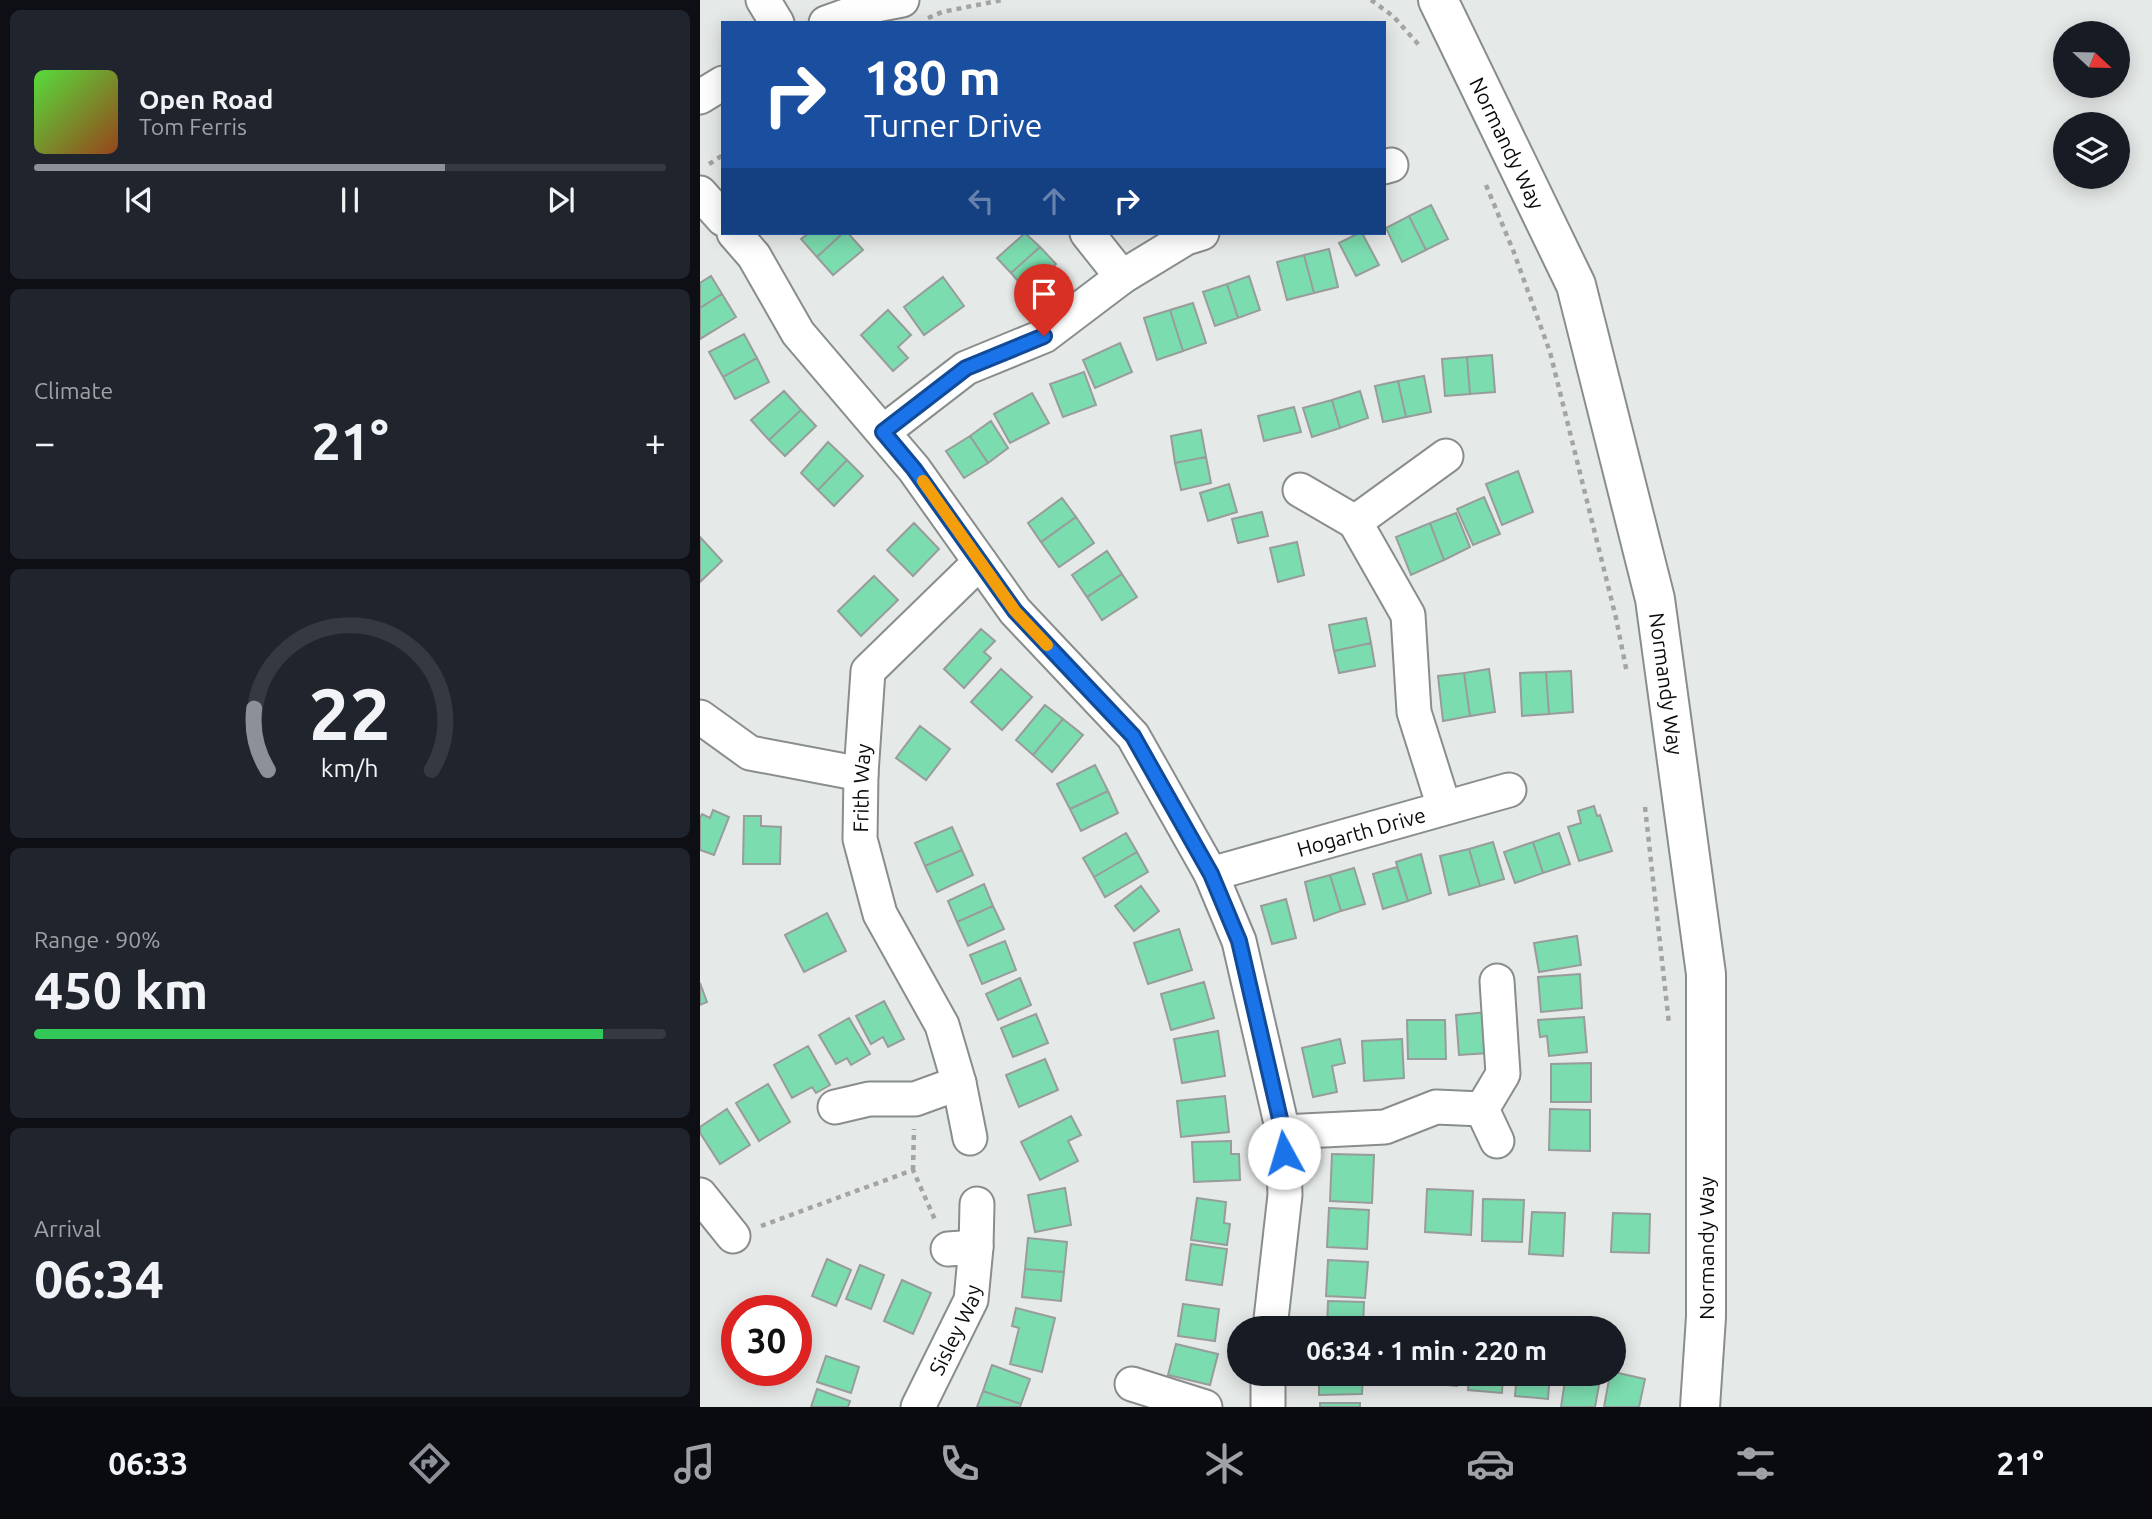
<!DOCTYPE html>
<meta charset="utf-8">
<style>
body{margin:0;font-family:Ubuntu,sans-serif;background:#20242c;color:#f1f3f6;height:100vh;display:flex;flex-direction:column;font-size:26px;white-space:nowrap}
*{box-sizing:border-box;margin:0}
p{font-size:23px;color:#9ea1a6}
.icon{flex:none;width:38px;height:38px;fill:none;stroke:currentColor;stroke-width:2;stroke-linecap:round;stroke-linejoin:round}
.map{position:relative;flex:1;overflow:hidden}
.drawer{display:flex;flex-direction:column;gap:10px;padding:10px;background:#0d0f14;width:700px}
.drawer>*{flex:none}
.banner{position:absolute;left:21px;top:21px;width:665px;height:214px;border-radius:0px;box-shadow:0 4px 18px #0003;background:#1a4fa0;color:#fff;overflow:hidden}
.needle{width:46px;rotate:112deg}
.fabs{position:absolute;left:1353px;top:21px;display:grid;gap:14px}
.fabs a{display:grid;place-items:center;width:77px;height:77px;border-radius:50%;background:#171b24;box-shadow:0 4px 18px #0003;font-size:35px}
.speed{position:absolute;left:21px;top:1295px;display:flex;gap:14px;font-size:35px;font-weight:700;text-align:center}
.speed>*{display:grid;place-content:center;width:91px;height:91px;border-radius:50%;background:#171b24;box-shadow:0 4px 18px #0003;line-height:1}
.speed .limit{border:10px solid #d22;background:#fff;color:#111}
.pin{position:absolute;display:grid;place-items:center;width:60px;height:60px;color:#fff;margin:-72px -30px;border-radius:50% 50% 50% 0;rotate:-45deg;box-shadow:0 0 7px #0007}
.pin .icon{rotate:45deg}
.me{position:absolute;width:77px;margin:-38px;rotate:354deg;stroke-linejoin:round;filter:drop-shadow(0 0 5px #0008)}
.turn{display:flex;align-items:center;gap:24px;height:147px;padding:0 28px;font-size:32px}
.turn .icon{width:91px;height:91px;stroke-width:2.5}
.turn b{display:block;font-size:49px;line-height:60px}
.lanes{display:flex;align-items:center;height:66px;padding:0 28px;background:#0003;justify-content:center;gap:35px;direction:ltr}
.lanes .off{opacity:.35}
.big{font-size:52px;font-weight:700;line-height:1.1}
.drawer .tile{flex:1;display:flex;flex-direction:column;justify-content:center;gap:10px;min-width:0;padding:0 24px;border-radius:10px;background:#20242c}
.drawer .dial{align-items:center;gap:0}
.dial svg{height:182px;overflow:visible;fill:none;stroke:#363941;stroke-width:7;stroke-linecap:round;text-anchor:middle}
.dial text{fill:#f1f3f6;stroke:none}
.song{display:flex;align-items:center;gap:21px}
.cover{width:84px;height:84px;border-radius:10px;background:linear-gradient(135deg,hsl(110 70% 55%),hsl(20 70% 35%))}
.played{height:7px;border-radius:4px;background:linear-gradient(90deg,#8c9099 65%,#363941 65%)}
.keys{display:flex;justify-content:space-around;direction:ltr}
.heat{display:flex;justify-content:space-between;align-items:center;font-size:38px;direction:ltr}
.charge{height:10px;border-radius:5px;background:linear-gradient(90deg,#34c759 90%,#363941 0)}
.trip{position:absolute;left:527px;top:1316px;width:399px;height:70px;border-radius:35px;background:#171b24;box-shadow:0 4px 18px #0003;font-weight:700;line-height:70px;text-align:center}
.menu{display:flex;height:112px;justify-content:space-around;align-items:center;background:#090b0e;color:#9ea1a6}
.menu .icon{width:49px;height:49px}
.menu .current{color:#8c9099}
.menu b{font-size:32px;color:#f1f3f6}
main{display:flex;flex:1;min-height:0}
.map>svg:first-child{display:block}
</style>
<main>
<section class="drawer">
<div class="tile">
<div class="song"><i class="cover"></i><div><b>Open Road</b><p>Tom Ferris</p></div></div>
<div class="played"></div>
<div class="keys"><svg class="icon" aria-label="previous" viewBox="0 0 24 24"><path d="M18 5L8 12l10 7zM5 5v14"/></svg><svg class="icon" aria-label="pause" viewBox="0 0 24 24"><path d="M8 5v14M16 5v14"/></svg><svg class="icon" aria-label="next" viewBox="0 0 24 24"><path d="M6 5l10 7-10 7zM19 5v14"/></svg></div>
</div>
<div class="tile"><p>Climate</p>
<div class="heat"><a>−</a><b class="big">21°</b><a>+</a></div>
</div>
<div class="tile dial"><svg viewBox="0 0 100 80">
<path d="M14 69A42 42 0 1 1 86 69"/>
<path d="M14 69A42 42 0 0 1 8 42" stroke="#8c9099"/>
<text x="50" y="56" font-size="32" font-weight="700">22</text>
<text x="50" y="72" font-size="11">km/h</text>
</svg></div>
<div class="tile"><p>Range · 90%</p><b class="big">450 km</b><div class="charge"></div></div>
<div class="tile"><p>Arrival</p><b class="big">06:34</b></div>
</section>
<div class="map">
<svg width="1452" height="1407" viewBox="0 0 1452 1407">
<rect width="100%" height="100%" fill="#e5e9e7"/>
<path fill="#7bdcaf" stroke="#989c9a" stroke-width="2" d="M731 205 748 239 726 250 709 216Z
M709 216 726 250 702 262 686 228Z
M109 233H143L117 257 101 239Z
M143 233H148L163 250 133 275 117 257Z
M325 233 340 247 311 273 297 258Z
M659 233H662L679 265 656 276 639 243Z
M340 247 356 264 327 291 311 273Z
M629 249 638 287 614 293 604 255Z
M604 255 614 293 587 300 577 262Z
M11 276 22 294 0 308V283Z
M549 276 560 310 538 318 527 284Z
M243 277 264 306 224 335 204 307Z
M527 284 538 318 515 326 503 292Z
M22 294 36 317 0 339V308Z
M493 303 506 343 483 351 470 310Z
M188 310 211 335 198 347 208 358 193 371 161 335Z
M470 310 483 351 457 360 444 318Z
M44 334 57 358 23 377 9 352Z
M420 343 432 372 395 388 383 360Z
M792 355 795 392 770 394 767 357Z
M767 357 770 394 745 396 742 359Z
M57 358 69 382 35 399 23 377Z
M384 372 396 405 363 417 350 384Z
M724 376 731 412 706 417 698 381Z
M698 381 706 417 683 422 675 386Z
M84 391 101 410 69 440 51 420Z
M660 391 668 418 640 428 632 400Z
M332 393 349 423 310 443 294 414Z
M632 400 640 428 612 437 603 408Z
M594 407 601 432 564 441 558 416Z
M101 410 116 426 85 456 69 440Z
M291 421 308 448 288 463 270 436Z
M501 430 506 457 475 463 471 436Z
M270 436 288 463 264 478 246 451Z
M128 442 147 460 118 490 101 473Z
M506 457 511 483 481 490 475 463Z
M147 460 163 476 134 506 118 490Z
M818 471 833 512 802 525 786 484Z
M529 484 537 512 508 521 500 493Z
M784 497 800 534 773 545 757 509Z
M362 498 376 517 341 542 328 523Z
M562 512 568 536 538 543 532 519Z
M756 513 770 547 744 560 730 523Z
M376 517 394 543 359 567 341 542Z
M214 523 239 549 213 576 187 550Z
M730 523 744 560 711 575 696 537Z
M0 537 22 561 0 582Z
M597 542 604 575 578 582 570 548Z
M407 551 422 574 387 597 372 575Z
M422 574 437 597 402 620 387 597Z
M174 576 198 600 161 636 138 611Z
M666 618 671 643 634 651 629 625Z
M281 629 295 641 284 652 291 658 264 688 244 669Z
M671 643 675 666 639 673 634 651Z
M301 669 332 697 302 730 271 702Z
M789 669 795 712 770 716 764 673Z
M871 671 873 712 849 714 846 672Z
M846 672 849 714 822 716 820 673Z
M764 673 770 716 743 721 738 676Z
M345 705 363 719 333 755 316 740Z
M363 719 383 735 352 772 333 755Z
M220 726 250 749 226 780 196 758Z
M395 765 408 791 370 809 357 784Z
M408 791 418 813 381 831 370 809Z
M894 806 897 816 900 815 912 851 879 861 868 827 881 823 878 811Z
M13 810 29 817 14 855 0 850V818L2 814 10 818Z
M44 816H61V826L81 827 80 864H43Z
M252 827 262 850 225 866 215 843Z
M426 833 437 852 394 877 383 858Z
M859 833 870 864 843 873 833 842Z
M793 842 804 879 780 886 769 849Z
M833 842 843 873 815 883 804 852Z
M769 849 780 886 749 895 740 856Z
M262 850 273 875 237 892 225 866Z
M437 852 448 872 405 897 394 877Z
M721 854 731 893 708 901 696 862Z
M697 867 708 901 683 909 673 874Z
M654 868 665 904 641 911 630 875Z
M630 875 641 911 614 921 605 882Z
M284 884 293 906 257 922 248 901Z
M441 886 459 911 434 931 415 906Z
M586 899 596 938 572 944 561 906Z
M293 906 304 929 268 946 257 922Z
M127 913 146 951 104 972 85 935Z
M479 929 492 970 448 984 434 943Z
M877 936 881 965 839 972 834 943Z
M305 941 316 970 282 984 270 955Z
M880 974 882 1008 841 1012 838 977Z
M320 978 331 1005 298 1020 286 994Z
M504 982 514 1018 471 1030 461 994Z
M0 983 7 1002 0 1005Z
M184 1001 204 1039 188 1047 183 1037 171 1044 156 1016Z
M787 1012 790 1053 759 1055 756 1015Z
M336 1014 348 1043 313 1057 301 1028Z
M884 1017 887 1052 849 1056 847 1036 840 1037 838 1020Z
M149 1018 170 1054 151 1065 147 1058 136 1064 119 1035Z
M707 1020H745L746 1059H708Z
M518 1031 525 1076 482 1083 474 1039Z
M640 1039 645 1063 632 1066 637 1092 613 1097 602 1048Z
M702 1039 704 1078 664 1081 662 1041Z
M108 1046 130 1085 116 1093 112 1087 92 1098 74 1065Z
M345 1059 358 1090 319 1107 306 1075Z
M891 1063V1102H851V1064Z
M68 1084 90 1122 59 1141 36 1103Z
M525 1096 529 1132 481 1137 477 1101Z
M27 1109 50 1145 20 1164 0 1133V1127Z
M850 1109 890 1110V1151L849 1150Z
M371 1116 381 1135 368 1141 378 1161 340 1180 321 1142Z
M531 1141V1154H539L540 1180 494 1182 492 1142Z
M632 1154 674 1155 672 1203 630 1201Z
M365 1188 371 1225 335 1232 328 1195Z
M727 1189 773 1191 771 1235 725 1232Z
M497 1198 526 1202 524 1223 530 1224 527 1245 491 1240Z
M783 1199 824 1200 822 1242 782 1241Z
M629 1208 669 1210 667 1249 627 1247Z
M832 1212 865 1213 863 1256 829 1254Z
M913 1213 950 1214 949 1253 911 1252Z
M328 1238 367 1242 364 1272 325 1269Z
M491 1244 527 1249 522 1285 486 1280Z
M127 1259 151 1270 136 1306 112 1296Z
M628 1260 668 1262 665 1298 626 1296Z
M160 1265 184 1275 171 1309 146 1299Z
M325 1269 364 1272 361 1301 322 1297Z
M202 1280 231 1293 213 1334 184 1321Z
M628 1301 664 1302 663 1328H627Z
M483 1304 519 1309 515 1341 478 1336Z
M316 1308 355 1318 342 1372 310 1364 319 1328 312 1326Z
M476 1344 518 1354 510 1385 468 1375Z
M126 1356 159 1367 151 1393 117 1382Z
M292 1365 330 1379 321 1404 283 1391Z
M914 1372 945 1379 939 1407H904L910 1374Z
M619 1374H663L662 1394 619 1395Z
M726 1374H758L757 1386 726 1383Z
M769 1374H803L802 1393 768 1390Z
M817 1374H850L848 1399 815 1396Z
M866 1374H901L895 1407H861Z
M117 1389 150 1401 148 1407H111Z
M283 1391 321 1404 320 1407H277Z
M620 1403H660V1407H620Z"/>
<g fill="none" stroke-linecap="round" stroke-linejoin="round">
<g stroke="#898d8b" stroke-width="37">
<g id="minor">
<path d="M63 0 77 23"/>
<path d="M126 23 176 5 202 0"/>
<path d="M0 97 23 83"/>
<path d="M684 167 691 165"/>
<path d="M0 193 23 219"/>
<path d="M34 233 54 256 98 333 214 469 315 611 433 736 511 874 539 941 583 1132 585 1195 570 1328"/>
<path d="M387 233 422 277"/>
<path d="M183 432 266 368 344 336 422 277 486 238 502 233"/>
<path d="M600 490 655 522"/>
<path d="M0 717 50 753 161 774"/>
<path d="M744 807 714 712 708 615 655 522 746 456"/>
<path id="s1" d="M511 874 809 790"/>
<path d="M259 1083 270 1138"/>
<path id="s2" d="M135 1107 169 1099H215L259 1083 242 1025 180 914 160 839 161 774 168 671 280 562"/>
<path d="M782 1109 797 1141"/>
<path d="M583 1132 685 1127 736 1107 782 1109 803 1074 797 981"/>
<path d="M0 1195 33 1236"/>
<path d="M276 1247 277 1204"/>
<path d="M568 1374V1407"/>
<path d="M432 1384 505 1407"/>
<path id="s3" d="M218 1407 271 1300 276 1247 248 1249"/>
</g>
</g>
<g stroke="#898d8b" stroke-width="42">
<g id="major">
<path id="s4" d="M738 0 876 285 955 599 1006 974V1317L1000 1407"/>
</g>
</g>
<path stroke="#a2a5a4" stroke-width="4.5" stroke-dasharray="5 5" stroke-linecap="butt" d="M671 0 693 16 719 45
M228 18 242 12 302 0
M9 164 23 155
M786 185 813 250 850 352 916 618 927 673
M945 807 969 1024
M213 1170 214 1129
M61 1226 213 1170 236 1222"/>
<use href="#minor" stroke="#fff" stroke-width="33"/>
<use href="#major" stroke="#fff" stroke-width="38"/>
</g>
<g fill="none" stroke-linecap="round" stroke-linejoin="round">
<g stroke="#114b97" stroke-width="18">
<path id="route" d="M344 336 266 368 183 432 214 469 315 611 433 736 511 874 539 941 583 1132 584 1153"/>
</g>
<use href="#route" stroke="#1a73e8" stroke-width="12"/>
<path stroke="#f59e0b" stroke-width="12" d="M223 481 315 611 347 645"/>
</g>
<g text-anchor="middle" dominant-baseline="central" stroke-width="5" stroke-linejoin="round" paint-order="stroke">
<g font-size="21" fill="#0a0c0b" stroke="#fff">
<text stroke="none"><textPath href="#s4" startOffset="159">Normandy Way</textPath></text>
<text stroke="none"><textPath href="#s4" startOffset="726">Normandy Way</textPath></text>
<text stroke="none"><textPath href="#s2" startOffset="444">Frith Way</textPath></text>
<text stroke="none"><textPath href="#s1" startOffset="156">Hogarth Drive</textPath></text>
<text transform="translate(1006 1248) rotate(-90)">Normandy Way</text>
<text stroke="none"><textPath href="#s3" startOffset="86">Sisley Way</textPath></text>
</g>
</g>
</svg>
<div class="fabs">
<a><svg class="needle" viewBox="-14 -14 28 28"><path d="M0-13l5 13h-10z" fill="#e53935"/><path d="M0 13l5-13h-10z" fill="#9ea1a6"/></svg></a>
<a><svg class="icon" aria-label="layers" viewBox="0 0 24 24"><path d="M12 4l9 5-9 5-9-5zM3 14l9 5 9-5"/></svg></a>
</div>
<div class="speed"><div class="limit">30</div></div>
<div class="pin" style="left:344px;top:336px;background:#d93025"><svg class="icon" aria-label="arrive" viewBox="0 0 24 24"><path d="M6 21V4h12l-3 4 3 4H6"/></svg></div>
<svg class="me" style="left:584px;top:1153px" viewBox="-20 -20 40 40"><circle r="19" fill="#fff"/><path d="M0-13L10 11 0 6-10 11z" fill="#1a73e8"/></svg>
<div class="trip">06:34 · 1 min · 220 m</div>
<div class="banner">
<div class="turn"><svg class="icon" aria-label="right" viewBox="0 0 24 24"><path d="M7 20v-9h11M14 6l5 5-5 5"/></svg><div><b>180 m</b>Turner Drive</div></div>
<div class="lanes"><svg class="icon off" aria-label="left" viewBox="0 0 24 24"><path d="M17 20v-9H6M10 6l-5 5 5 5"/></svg><svg class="icon off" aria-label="ahead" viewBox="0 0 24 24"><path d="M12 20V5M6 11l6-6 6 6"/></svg><svg class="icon" aria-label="right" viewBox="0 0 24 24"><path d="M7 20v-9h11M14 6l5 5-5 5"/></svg></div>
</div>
</div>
</main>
<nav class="menu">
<b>06:33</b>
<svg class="icon current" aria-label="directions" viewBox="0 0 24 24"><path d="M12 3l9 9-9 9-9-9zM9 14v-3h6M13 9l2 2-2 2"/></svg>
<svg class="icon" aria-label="music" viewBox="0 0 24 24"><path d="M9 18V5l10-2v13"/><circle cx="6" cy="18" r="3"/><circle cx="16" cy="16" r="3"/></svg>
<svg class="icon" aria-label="phone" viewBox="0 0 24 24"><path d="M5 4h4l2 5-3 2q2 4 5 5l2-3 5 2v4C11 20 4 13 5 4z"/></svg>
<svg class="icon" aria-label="climate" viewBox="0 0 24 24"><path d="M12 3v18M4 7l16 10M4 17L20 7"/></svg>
<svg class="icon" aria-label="car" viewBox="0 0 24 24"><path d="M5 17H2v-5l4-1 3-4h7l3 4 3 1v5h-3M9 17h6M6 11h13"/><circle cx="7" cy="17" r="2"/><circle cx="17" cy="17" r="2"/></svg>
<svg class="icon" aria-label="filters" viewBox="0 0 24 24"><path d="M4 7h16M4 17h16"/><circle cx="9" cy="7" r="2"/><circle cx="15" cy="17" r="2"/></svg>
<b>21°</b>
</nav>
